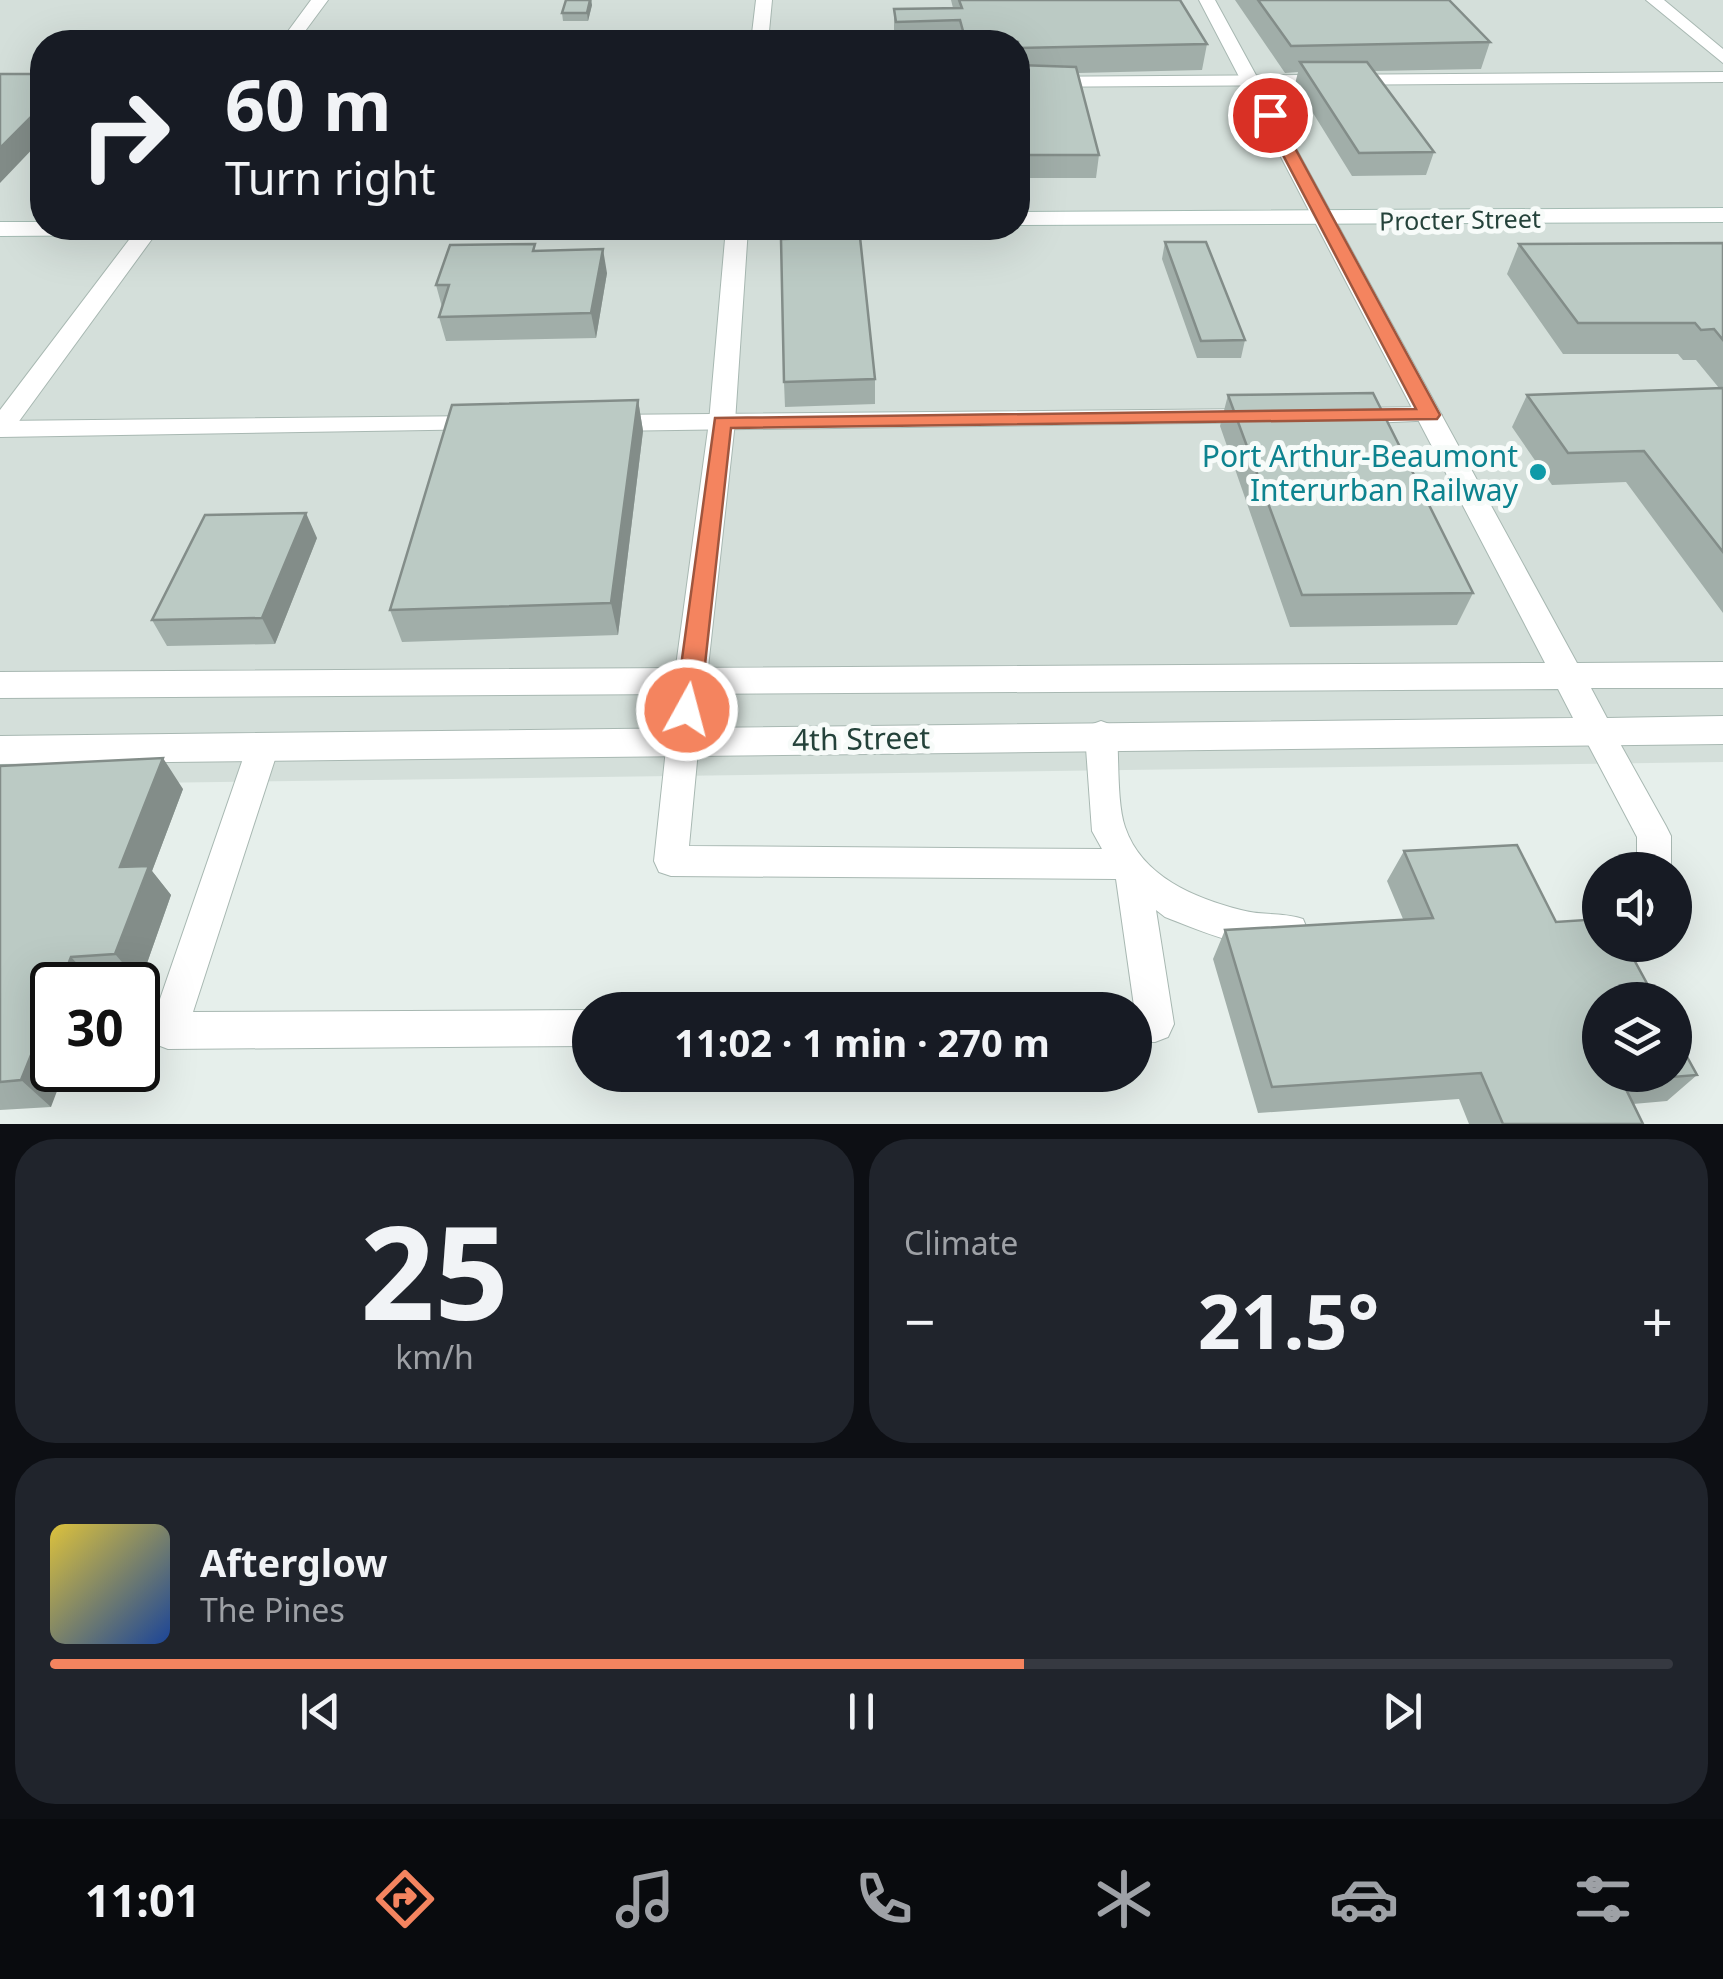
<!DOCTYPE html>
<meta charset="utf-8">
<style>
body{margin:0;font-family:"Noto Sans",sans-serif;background:#20242c;color:#f1f3f6;height:100vh;display:flex;flex-direction:column;font-size:38px;white-space:nowrap}
*{box-sizing:border-box;margin:0}
p{font-size:32px;color:#9ea1a6}
.icon{flex:none;width:55px;height:55px;fill:none;stroke:currentColor;stroke-width:2;stroke-linecap:round;stroke-linejoin:round}
.map{position:relative;height:1124px;overflow:hidden}
.side{display:flex;flex-direction:column;gap:15px;padding:15px;background:#0d0f14;flex:1}
.side>*{flex:none}
.hud{position:absolute;left:30px;top:30px;width:1000px;height:210px;border-radius:40px;box-shadow:0 10px 40px #0002;background:#171b24;color:#f1f3f6;overflow:hidden}
.tools{position:absolute;left:1582px;top:852px;display:grid;gap:20px}
.tools a{display:grid;place-items:center;width:110px;height:110px;border-radius:50%;background:#171b24;box-shadow:0 10px 40px #0002;font-size:50px}
.speed{position:absolute;left:30px;top:962px;display:flex;gap:20px;font-size:50px;font-weight:700;text-align:center}
.speed>*{display:grid;place-content:center;width:130px;height:130px;border-radius:50%;background:#171b24;box-shadow:0 10px 40px #0002;line-height:1}
.speed .limit{border:5px solid #111;border-radius:15px;background:#fff;color:#111}
.pin{position:absolute;display:grid;place-items:center;width:85px;height:85px;color:#fff;margin:-42px;border:5px solid #fff;border-radius:50%;box-shadow:0 2px 10px #0007}
.me{position:absolute;width:110px;margin:-55px;rotate:7deg;stroke-linejoin:round;filter:drop-shadow(0 0 8px #0008)}
.turn{display:flex;align-items:center;gap:35px;height:210px;padding:0 30px;font-size:45px}
.turn .icon{width:130px;height:130px;stroke-width:2.5}
.turn b{display:block;font-size:70px;line-height:85px}
.big{font-size:75px;font-weight:700;line-height:1.1}
.side .card{flex:1;display:flex;flex-direction:column;justify-content:center;gap:15px;min-width:0;padding:0 35px;border-radius:40px;background:#20242c}
.side .dial{align-items:center;gap:0}
.dial b{font-size:130px;line-height:1}
.song{display:flex;align-items:center;gap:30px}
.cover{width:120px;height:120px;border-radius:15px;background:linear-gradient(135deg,hsl(50 70% 55%),hsl(220 70% 35%))}
.played{height:10px;border-radius:5px;background:linear-gradient(90deg,#f4845f 60%,#363941 60%)}
.keys{display:flex;justify-content:space-around;direction:ltr}
.heat{display:flex;justify-content:space-between;align-items:center;font-size:55px;direction:ltr}
.side .tiles{flex:1;display:grid;gap:15px;grid-template-columns:1fr 1fr}
.card:last-child{grid-column:span 2}
.trip{position:absolute;left:572px;top:992px;width:580px;height:100px;border-radius:50px;background:#171b24;box-shadow:0 10px 40px #0002;font-weight:700;line-height:100px;text-align:center}
.dock{display:flex;height:160px;justify-content:space-around;align-items:center;background:#090b0e;color:#9ea1a6}
.dock .icon{width:70px;height:70px}
.dock .selected{color:#f4845f}
.dock b{font-size:45px;color:#f1f3f6}
.map>svg:first-child{display:block}
</style>
<div class="map">
<svg width="1723" height="1124" viewBox="0 0 1723 1124">
<rect width="100%" height="100%" fill="#e6efeb"/>
<path fill="#d4dfda" fill-rule="evenodd" d="M0 0H1723V762L0 785ZM42 42H1018V228H42Z"/>
<g fill="none" stroke-linecap="round" stroke-linejoin="round">
<g stroke="#a8b8b2" stroke-width="2">
<path id="service" d="M1723 72V82L1018 87V77Z
M1430 407 1442 415 1439 420 1346 424 1334 416 1346 408Z
M1258 409 1267 412 1270 417 1267 422 606 431 594 423 606 415Z
M483 416 495 424 492 429 0 437V421Z
M1597 718 1608 722 1666 826 1671 836V870H1637V837L1581 731 1586 722Z
M1101 721 1112 725 1117 734C1119 760 1117 804 1125 827 1142 877 1195 898 1241 910 1262 916 1283 912 1303 919L1308 931 1303 943C1261 958 1204 932 1165 917L1156 910 1174 1024 1168 1037 1155 1042H1135V1010H1124L1134 1006 1116 879 671 876 659 872 654 861 667 740 672 731 683 727 694 731 699 740 689 846 1102 849 1092 831 1085 734 1090 725Z
M263 734 274 738 279 747 193 1012 590 1010V1046L168 1049 155 1044 149 1031 247 747 252 738Z"/>
</g>
<g stroke="#a8b8b2" stroke-width="2">
<path id="minor" d="M311 0H328L297 42H280Z
M756 0H772L768 42H751Z
M1646 0H1664L1723 49V63Z
M138 228H160L9 435 0 437V410Z
M726 228H748L735 422 700 740 695 750 683 754 671 750 666 740 709 422Z"/>
</g>
<g stroke="#a8b8b2" stroke-width="2">
<path id="tertiary" d="M1199 0H1215L1577 663 1723 662V688H1591L1607 718 1723 716V744L0 764V736L1573 718 1558 689 0 698V672L1545 663Z"/>
</g>
<g stroke="#a4bbb3" stroke-width="2">
<path id="secondary" d="M1723 208V222L1018 225V212Z
M0 222H42V228H167L156 235 0 236Z"/>
</g>
<use href="#service" fill="#fff" fill-rule="evenodd"/>
<use href="#minor" fill="#fff" fill-rule="evenodd"/>
<use href="#tertiary" fill="#fff" fill-rule="evenodd"/>
<use href="#secondary" fill="#fff" fill-rule="evenodd"/>
</g>
<path fill="#a1aea9" d="M566 0H592V5L588 21H563L562 13Z
M951 0H1180L1207 44 1202 70 1078 73 1099 155 1096 178H1019L1018 170V42H894V9L953 8Z
M1235 0H1449L1490 42 1481 69 1374 71 1434 152 1426 175 1352 176 1295 84 1298 72 1285 73Z
M1165 242 1245 340 1241 358H1197L1162 259Z
M1723 243V388H1719L1696 360H1683L1678 354H1563L1507 274 1519 244Z
M536 251 607 273 596 338 446 341 439 317 442 307 436 285Z
M875 379V404L785 407 784 382Z
M1723 388V613L1626 482 1552 485 1512 427 1527 395Z
M1228 395 1473 593 1457 625 1290 627 1220 426Z
M638 400 643 431 618 635 402 642 390 610Z
M317 538 275 644 167 646 152 620Z
M0 766 183 789 152 871 171 895 140 983 104 985H52L51 1107 0 1110Z
M1404 851 1556 922 1697 1075 1667 1101 1633 1104 1643 1124H1469L1459 1099 1258 1113 1213 959 1225 930 1403 919 1387 881Z"/>
<path fill="#838d89" d="M590 0 592 5 588 21 587 13Z
M42 106V139L0 183V148Z
M603 249 607 273 596 338 591 313Z
M638 400 643 431 618 635 611 603Z
M306 513 317 538 275 644 262 618Z
M163 758 183 789 152 871 171 895 140 983 115 954 120 867Z
M71 957 97 985H60Z
M52 1003V1070H65L51 1107 21 1080Z"/>
<path fill="#bbcac4" stroke="#838d89" stroke-width="2.5" d="M566 0H590L587 13H562Z
M959 0H1180L1207 44 1018 48V42H966L960 20 896 22 894 9 962 8Z
M1258 0H1449L1490 42 1291 46Z
M1300 62H1367L1434 152 1359 153Z
M1018 65 1076 67 1099 155H1021L1018 138Z
M0 74H42V106L0 148Z
M860 237 875 379 784 382 781 239Z
M1165 242H1206L1245 340 1201 341Z
M1723 243V340L1714 329 1701 330 1695 323H1578L1519 244Z
M535 244 533 251 603 249 591 313 439 317 449 285H436L450 245Z
M1723 388V552L1644 451 1568 453 1527 395Z
M1373 393 1473 593 1302 595 1228 395Z
M638 400 611 603 390 610 452 405Z
M306 513 262 618 152 620 205 515Z
M163 758 120 867 149 866 115 954 71 957 60 985H52V1003L21 1080 0 1082V766Z
M1517 845 1556 922 1600 919V945H1626L1656 1000H1600V1075H1675V1035L1697 1075 1622 1081 1643 1124H1503L1481 1073 1272 1087 1225 930 1433 918 1404 851Z"/>
<path fill="#f4845f" stroke="#9f563e" stroke-width="2.5" d="M1264 112 1277 115 1440 415 1437 419 731 428 700 710 696 717H678L675 710 715 418 1416 409 1262 115Z"/>
<circle fill="#0f9aa8" stroke="#f7fbf9" stroke-width="4" cx="1538" cy="472" r="10"/>
<g text-anchor="middle" dominant-baseline="central" stroke-width="10" stroke-linejoin="round" paint-order="stroke">
<g font-size="25" fill="#24423a" stroke="#f7fbf9">
<text transform="translate(1460 219) rotate(-1)">Procter Street</text>
</g>
<g font-size="30" fill="#0d838f" stroke="#f7fbf9" text-anchor="end">
<text x="1518" y="455">Port Arthur-Beaumont<tspan x="1518" dy="34">Interurban Railway</tspan></text>
</g>
<g font-size="30" fill="#24423a" stroke="#f7fbf9">
<text transform="translate(861 738) rotate(-1)">4th Street</text>
</g>
</g>
</svg>
<div class="tools">
<a><svg class="icon" aria-label="sound" viewBox="0 0 24 24"><path d="M4 9h4l5-4v14l-5-4H4zM17 9q2 3 0 6"/></svg></a>
<a><svg class="icon" aria-label="layers" viewBox="0 0 24 24"><path d="M12 4l9 5-9 5-9-5zM3 14l9 5 9-5"/></svg></a>
</div>
<div class="speed"><div class="limit">30</div></div>
<div class="pin" style="left:1270px;top:115px;background:#d93025"><svg class="icon" aria-label="arrive" viewBox="0 0 24 24"><path d="M6 21V4h12l-3 4 3 4H6"/></svg></div>
<svg class="me" style="left:687px;top:710px" viewBox="-20 -20 40 40"><circle r="17" fill="#f4845f" stroke="#fff" stroke-width="3"/><path d="M0-11L8 9 0 5-8 9z" fill="#fff"/></svg>
<div class="trip">11:02 · 1 min · 270 m</div>
<div class="hud">
<div class="turn"><svg class="icon" aria-label="right" viewBox="0 0 24 24"><path d="M7 20v-9h11M14 6l5 5-5 5"/></svg><div><b>60 m</b>Turn right</div></div>
</div>
</div>
<section class="side">
<div class="tiles">
<div class="card dial"><b>25</b><p>km/h</p></div>
<div class="card"><p>Climate</p>
<div class="heat"><a>−</a><b class="big">21.5°</b><a>+</a></div>
</div>
<div class="card">
<div class="song"><i class="cover"></i><div><b>Afterglow</b><p>The Pines</p></div></div>
<div class="played"></div>
<div class="keys"><svg class="icon" aria-label="previous" viewBox="0 0 24 24"><path d="M18 5L8 12l10 7zM5 5v14"/></svg><svg class="icon" aria-label="pause" viewBox="0 0 24 24"><path d="M8 5v14M16 5v14"/></svg><svg class="icon" aria-label="next" viewBox="0 0 24 24"><path d="M6 5l10 7-10 7zM19 5v14"/></svg></div>
</div>
</div>
</section>
<nav class="dock">
<b>11:01</b>
<svg class="icon selected" aria-label="directions" viewBox="0 0 24 24"><path d="M12 3l9 9-9 9-9-9zM9 14v-3h6M13 9l2 2-2 2"/></svg>
<svg class="icon" aria-label="music" viewBox="0 0 24 24"><path d="M9 18V5l10-2v13"/><circle cx="6" cy="18" r="3"/><circle cx="16" cy="16" r="3"/></svg>
<svg class="icon" aria-label="phone" viewBox="0 0 24 24"><path d="M5 4h4l2 5-3 2q2 4 5 5l2-3 5 2v4C11 20 4 13 5 4z"/></svg>
<svg class="icon" aria-label="climate" viewBox="0 0 24 24"><path d="M12 3v18M4 7l16 10M4 17L20 7"/></svg>
<svg class="icon" aria-label="car" viewBox="0 0 24 24"><path d="M5 17H2v-5l4-1 3-4h7l3 4 3 1v5h-3M9 17h6M6 11h13"/><circle cx="7" cy="17" r="2"/><circle cx="17" cy="17" r="2"/></svg>
<svg class="icon" aria-label="filters" viewBox="0 0 24 24"><path d="M4 7h16M4 17h16"/><circle cx="9" cy="7" r="2"/><circle cx="15" cy="17" r="2"/></svg>
</nav>
